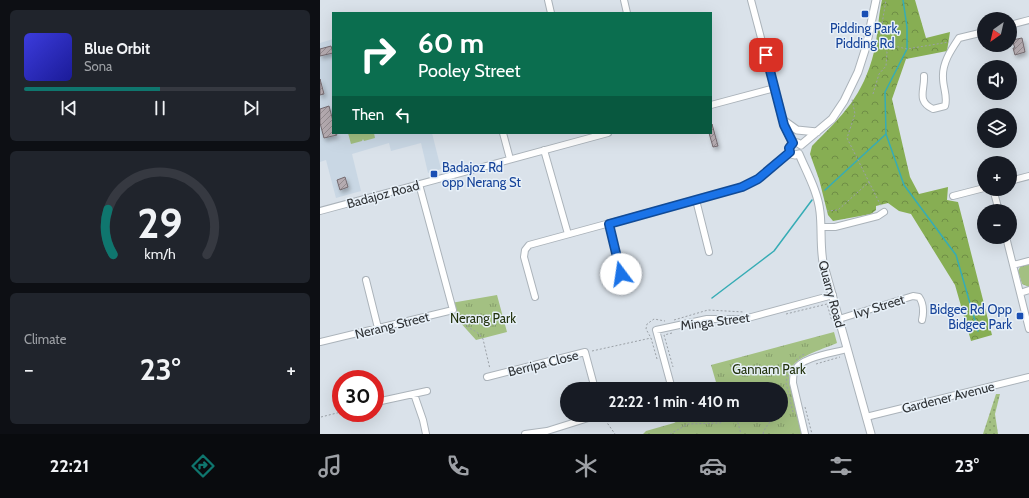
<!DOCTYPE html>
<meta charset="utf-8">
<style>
body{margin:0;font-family:Cabin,sans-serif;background:#20242c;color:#f1f3f6;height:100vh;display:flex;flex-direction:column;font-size:15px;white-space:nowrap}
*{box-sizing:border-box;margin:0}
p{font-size:13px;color:#9ea1a6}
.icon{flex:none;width:22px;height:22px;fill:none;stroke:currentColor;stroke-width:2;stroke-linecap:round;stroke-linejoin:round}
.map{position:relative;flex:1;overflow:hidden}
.side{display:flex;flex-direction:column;gap:10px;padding:10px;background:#0d0f14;width:320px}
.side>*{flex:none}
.hud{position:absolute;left:12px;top:12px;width:380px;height:122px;border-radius:0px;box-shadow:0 4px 16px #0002;background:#0b6e4f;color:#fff;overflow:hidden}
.needle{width:26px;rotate:214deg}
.controls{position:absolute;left:657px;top:12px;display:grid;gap:8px}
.controls a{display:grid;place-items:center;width:40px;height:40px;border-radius:50%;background:#171b24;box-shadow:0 4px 16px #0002;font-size:20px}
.speed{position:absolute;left:12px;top:370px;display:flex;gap:8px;font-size:20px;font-weight:700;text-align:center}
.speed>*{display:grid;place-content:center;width:52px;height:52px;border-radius:50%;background:#171b24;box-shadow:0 4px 16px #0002;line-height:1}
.speed .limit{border:6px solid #d22;background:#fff;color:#111}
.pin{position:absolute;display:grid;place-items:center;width:34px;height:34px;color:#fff;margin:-17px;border-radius:8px;box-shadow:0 2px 6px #0006}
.me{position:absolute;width:44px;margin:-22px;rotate:346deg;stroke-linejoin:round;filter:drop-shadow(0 0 3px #0008)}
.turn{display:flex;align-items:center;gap:14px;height:84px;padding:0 20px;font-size:18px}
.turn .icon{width:52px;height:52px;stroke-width:2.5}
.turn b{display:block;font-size:28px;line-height:34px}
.then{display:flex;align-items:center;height:38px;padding:0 20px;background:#0003;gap:8px;font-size:15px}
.big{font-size:30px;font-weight:700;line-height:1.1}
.side .tile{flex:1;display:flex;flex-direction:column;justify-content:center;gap:6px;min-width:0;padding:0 14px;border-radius:6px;background:#20242c}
.side .dial{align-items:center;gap:0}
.dial svg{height:104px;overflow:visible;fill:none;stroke:#363941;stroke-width:7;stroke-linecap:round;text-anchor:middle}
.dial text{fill:#f1f3f6;stroke:none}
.song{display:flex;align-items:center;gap:12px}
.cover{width:48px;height:48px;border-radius:6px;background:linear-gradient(135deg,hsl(240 70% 55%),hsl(240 70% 35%))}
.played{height:4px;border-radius:2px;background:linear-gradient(90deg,#0f766e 50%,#363941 50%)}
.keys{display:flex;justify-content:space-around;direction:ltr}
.heat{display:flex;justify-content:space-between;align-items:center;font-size:22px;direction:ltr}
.trip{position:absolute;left:240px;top:382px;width:228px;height:40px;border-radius:20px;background:#171b24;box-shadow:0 4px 16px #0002;font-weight:700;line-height:40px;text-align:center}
.tabs{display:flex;height:64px;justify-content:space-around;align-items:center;background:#090b0e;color:#9ea1a6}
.tabs .icon{width:28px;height:28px}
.tabs .selected{color:#0f766e}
.tabs b{font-size:18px;color:#f1f3f6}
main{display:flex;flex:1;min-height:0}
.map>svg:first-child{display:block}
</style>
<main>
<section class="side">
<div class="tile">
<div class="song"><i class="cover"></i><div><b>Blue Orbit</b><p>Sona</p></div></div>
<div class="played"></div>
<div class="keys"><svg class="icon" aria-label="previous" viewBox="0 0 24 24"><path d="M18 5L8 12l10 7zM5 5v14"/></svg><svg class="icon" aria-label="pause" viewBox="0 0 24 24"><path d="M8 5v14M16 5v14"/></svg><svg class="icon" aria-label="next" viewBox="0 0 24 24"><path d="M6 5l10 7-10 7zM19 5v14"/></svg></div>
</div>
<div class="tile dial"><svg viewBox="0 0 100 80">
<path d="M14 69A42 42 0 1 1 86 69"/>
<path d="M14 69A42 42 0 0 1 10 34" stroke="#0f766e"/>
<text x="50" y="56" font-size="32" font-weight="700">29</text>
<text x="50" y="72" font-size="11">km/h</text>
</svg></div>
<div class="tile"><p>Climate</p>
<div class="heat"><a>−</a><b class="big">23°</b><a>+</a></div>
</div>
</section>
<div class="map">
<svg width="709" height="434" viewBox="0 0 709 434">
<defs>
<pattern id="grass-dots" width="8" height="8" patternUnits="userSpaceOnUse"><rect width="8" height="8" fill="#a3c082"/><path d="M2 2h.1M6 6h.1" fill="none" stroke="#859d6b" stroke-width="1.8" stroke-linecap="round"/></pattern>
<pattern id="forest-crowns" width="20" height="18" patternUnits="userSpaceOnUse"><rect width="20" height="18" fill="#87ae53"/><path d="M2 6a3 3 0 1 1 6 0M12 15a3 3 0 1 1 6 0" fill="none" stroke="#6f8e46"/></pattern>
<pattern id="park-tufts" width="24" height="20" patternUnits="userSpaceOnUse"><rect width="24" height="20" fill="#a3c082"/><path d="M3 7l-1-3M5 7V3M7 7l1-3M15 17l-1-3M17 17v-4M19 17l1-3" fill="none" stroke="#859d6b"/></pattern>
<pattern id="building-hatch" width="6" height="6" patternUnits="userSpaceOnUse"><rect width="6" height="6" fill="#b5abb0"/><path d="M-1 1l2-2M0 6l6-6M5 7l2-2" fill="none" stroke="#948c90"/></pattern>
<filter id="shadow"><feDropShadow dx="2" dy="3" stdDeviation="2" flood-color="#0004"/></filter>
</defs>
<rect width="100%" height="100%" fill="#dae2ea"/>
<path fill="#c9d7e4" d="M13 39V133H112L121 169 108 173 101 143 71 151 69 143 32 154 41 191 16 198 6 160 0 162V43Z"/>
<path fill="url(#grass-dots)" d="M676 394H680L675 414 678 434H663Z"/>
<path fill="url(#forest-crowns)" d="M562 0H595L606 38 630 32 627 51 586 59 572 99 590 177 599 194 628 187 627 200 638 202 672 335 651 341 635 285 591 214 579 211 568 203 556 206V210L551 214 513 221 508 215 499 179 490 154 492 146C523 115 543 96 554 52 558 35 558 17 562 0Z"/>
<path fill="url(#park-tufts)" d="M709 263V287L702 284 698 271 701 265Z
M177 295 187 332 156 340 138 320 125 312 133 310 131 303Z
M514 332 517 343C506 348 478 356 472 367 469 371 469 377 469 382L482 434H323L326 431 354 423 367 415 378 417 384 415H461V389H398L391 365Z"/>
<path fill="#a3c082" d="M28 133H54L55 138 44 141 43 139 42 141 31 144Z
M413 422 416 434H376Z"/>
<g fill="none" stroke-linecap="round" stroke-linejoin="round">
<path stroke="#36acb5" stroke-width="1.5" d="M583 0 587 27V49L565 92 566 134 584 185 636 255 658 331
M505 190 566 134
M392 298 454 251 492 200"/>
</g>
<path fill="url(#building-hatch)" stroke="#756b70" filter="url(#shadow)" d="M702 38 705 52 695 55 693 48H695L692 40Z
M11 46 13 53 0 56V49Z
M0 79 4 94 0 95Z
M9 106 13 121V133H16L17 135 4 138 0 123V109Z
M392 124 398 146 393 147 389 133H391Z
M25 177 28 187 20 190 17 180Z
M452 384 453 389H445V387Z"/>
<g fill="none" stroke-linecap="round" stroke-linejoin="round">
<g stroke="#abb3ba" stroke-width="8">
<path id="minor" d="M228 0 231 13
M304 0 307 13
M431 0 464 125 473 143
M690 25 709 20
M604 76C605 90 596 101 613 109L625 106C628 97 623 88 623 78 622 63 631 50 639 38L664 32
M391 105 455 88
M183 133 190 159
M224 150 248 234
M690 181 709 176
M673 189 679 211
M633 196 664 188
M376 200 389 252
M0 211 288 133
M289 223 301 274
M501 227H515L558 216 564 212
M686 237 709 329
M693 265 709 261
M46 280 58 328
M700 293 709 290
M215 297 204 257 205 250 209 245 422 187 438 179 470 152
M519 319 593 296 599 297C604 304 604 311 602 320
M0 342 133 310 99 184
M167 377 265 352 275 389
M352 389 336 330 387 319H424L513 295
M94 394 103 420 106 434
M61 401 107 391
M546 417 709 377
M205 434 227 431 278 415
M485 434 473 383C473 378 473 374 475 370 481 357 514 353 527 349"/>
</g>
<g stroke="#abb3ba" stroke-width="9">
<path id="tertiary" d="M463 120 477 130 497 132
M481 145 512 119 524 101 538 72 546 47 556 0
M479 154C487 173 498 192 500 212 502 229 500 245 503 262L551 434
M479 154 475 155 471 154 469 148C471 142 476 141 481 145"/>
</g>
<path stroke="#9ba1a7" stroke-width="1" stroke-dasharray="2 2" stroke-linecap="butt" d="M554 41 587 49 629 42
M553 94 559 74 566 66 567 52 562 43 560 36 566 0
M549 182 561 206
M507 211 518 210 549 182 527 138 535 114 532 99
M136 314C140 319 143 323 148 327 154 331 159 332 163 339L170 369
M466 314 507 304 512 321
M354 320 388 310 424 312
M352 333 344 335 353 367
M272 351 331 338
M337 359 331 338 326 329 327 324 334 319 345 321
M476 360 482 355 486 354
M496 364 520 357
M468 371 466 383 473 412
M440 389 443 388 444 389
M485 407 492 434
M353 415 357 419 366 420 370 415
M1 417 21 412
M283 417 295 434
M350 434 368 424 400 423 411 419 415 420 418 423 421 434
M443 434C445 425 452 423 453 415"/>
<use href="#minor" stroke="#fff" stroke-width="6"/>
<use href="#tertiary" stroke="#fff" stroke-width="7"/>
</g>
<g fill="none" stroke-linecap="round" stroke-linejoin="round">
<g stroke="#114b97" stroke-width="10">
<path id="route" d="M301 274 289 224 422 187 438 179 470 152 469 148 473 143 464 125 446 55"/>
</g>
<use href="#route" stroke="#1a73e8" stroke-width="7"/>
</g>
<g fill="#1a4fb4" stroke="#e7f0f8" stroke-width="1.5">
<rect x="541" y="10" width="8" height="8" rx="2"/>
<rect x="110" y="170" width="8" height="8" rx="2"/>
<rect x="696" y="312" width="8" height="8" rx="2"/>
</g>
<g text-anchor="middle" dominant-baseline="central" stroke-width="3" stroke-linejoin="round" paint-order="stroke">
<g font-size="13" fill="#164399" stroke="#e7f0f8">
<text x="545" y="28">Pidding Park,<tspan x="545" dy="15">Pidding Rd</tspan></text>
<text x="122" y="167" text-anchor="start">Badajoz Rd<tspan x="122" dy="15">opp Nerang St</tspan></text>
<text x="692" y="309" text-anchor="end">Bidgee Rd Opp<tspan x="692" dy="15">Bidgee Park</tspan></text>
</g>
<g font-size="13" fill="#303336" stroke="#e7f0f8">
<text transform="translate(63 194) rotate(-15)">Badajoz Road</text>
<text transform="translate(512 294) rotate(75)">Quarry Road</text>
<text transform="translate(559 306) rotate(-17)">Ivy Street</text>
<text transform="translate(395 321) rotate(-7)">Minga Street</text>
<text transform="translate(72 325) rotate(-14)">Nerang Street</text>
<text transform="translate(223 363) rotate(-14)">Berripa Close</text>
<text transform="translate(628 397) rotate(-14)">Gardener Avenue</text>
</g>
<g font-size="13" fill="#22320c" stroke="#e7f0f8">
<text x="163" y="318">Nerang Park</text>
<text x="449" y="369">Gannam Park</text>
</g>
</g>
</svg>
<div class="controls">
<a><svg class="needle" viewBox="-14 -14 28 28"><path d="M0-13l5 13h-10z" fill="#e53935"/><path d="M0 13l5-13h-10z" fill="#9ea1a6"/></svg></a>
<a><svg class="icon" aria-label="sound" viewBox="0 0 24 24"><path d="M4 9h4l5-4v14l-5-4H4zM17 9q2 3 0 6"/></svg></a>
<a><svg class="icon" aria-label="layers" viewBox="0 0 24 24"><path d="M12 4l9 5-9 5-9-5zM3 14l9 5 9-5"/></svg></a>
<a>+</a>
<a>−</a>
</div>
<div class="speed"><div class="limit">30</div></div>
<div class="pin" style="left:446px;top:55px;background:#d93025"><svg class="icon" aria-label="arrive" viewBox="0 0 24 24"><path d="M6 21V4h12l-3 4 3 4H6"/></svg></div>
<svg class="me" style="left:301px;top:274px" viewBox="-20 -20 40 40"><circle r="19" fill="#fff"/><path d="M0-13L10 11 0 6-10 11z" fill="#1a73e8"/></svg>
<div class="trip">22:22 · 1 min · 410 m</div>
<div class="hud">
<div class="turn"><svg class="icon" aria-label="right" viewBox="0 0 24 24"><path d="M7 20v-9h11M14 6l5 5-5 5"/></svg><div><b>60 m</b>Pooley Street</div></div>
<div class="then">Then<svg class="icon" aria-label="left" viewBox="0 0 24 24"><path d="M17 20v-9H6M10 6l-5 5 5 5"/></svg></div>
</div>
</div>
</main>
<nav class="tabs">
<b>22:21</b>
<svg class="icon selected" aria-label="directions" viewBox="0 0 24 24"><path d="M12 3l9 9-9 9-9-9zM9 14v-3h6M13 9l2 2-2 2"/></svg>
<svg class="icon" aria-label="music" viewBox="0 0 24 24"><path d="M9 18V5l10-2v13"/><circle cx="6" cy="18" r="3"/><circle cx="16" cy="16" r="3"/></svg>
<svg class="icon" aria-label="phone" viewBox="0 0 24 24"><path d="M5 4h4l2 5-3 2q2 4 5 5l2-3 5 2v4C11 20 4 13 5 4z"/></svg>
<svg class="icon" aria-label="climate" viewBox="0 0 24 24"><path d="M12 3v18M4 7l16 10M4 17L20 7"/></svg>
<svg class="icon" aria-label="car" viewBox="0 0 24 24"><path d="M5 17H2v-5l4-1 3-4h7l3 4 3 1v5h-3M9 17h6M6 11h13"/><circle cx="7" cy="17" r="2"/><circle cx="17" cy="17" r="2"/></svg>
<svg class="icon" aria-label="filters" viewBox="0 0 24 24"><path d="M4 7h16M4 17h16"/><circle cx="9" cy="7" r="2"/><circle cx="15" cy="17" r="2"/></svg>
<b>23°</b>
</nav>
